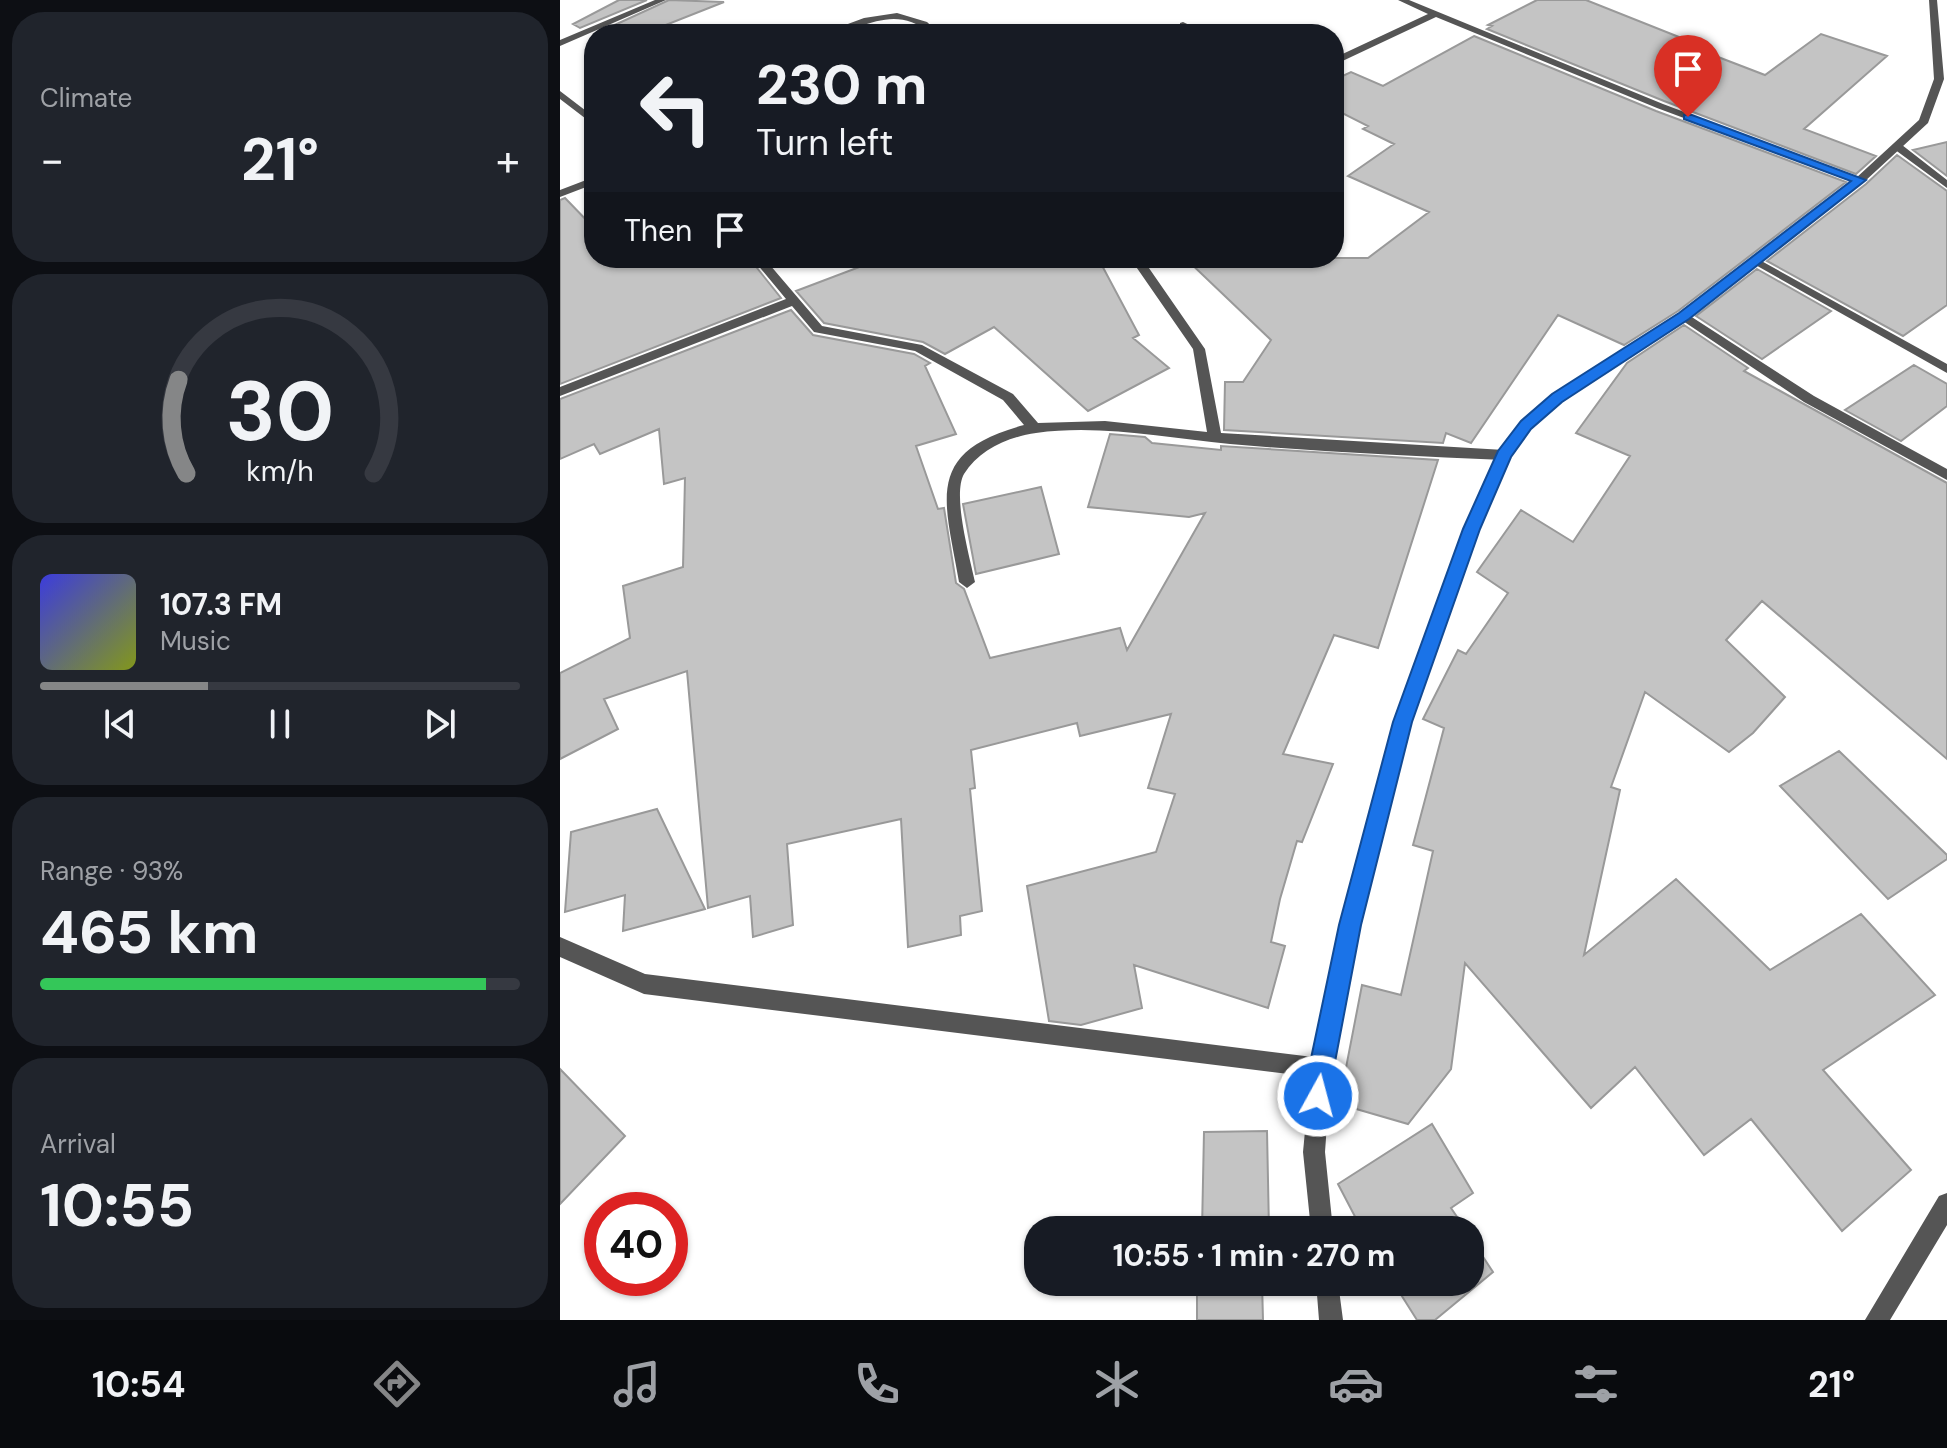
<!DOCTYPE html>
<meta charset="utf-8">
<style>
body{margin:0;font-family:"DM Sans",sans-serif;background:#20242c;color:#f1f3f6;height:100vh;display:flex;flex-direction:column;font-size:30px;white-space:nowrap}
*{box-sizing:border-box;margin:0}
p{font-size:26px;color:#9ea1a6}
.icon{flex:none;width:44px;height:44px;fill:none;stroke:currentColor;stroke-width:2;stroke-linecap:round;stroke-linejoin:round}
.map{position:relative;flex:1;overflow:hidden}
.side{display:flex;flex-direction:column;gap:12px;padding:12px;background:#0d0f14;width:560px}
.side>*{flex:none}
.banner{position:absolute;left:24px;top:24px;width:760px;height:244px;border-radius:32px;box-shadow:0 2px 6px #0004;background:#171b24;color:#f1f3f6;overflow:hidden}
.speed{position:absolute;left:24px;top:1192px;display:flex;gap:16px;font-size:40px;font-weight:700;text-align:center}
.speed>*{display:grid;place-content:center;width:104px;height:104px;border-radius:50%;background:#171b24;box-shadow:0 2px 6px #0004;line-height:1}
.speed .limit{border:12px solid #d22;background:#fff;color:#111}
.pin{position:absolute;display:grid;place-items:center;width:68px;height:68px;color:#fff;margin:-82px -34px;border-radius:50% 50% 50% 0;rotate:-45deg;box-shadow:0 0 8px #0007}
.pin .icon{rotate:45deg}
.me{position:absolute;width:88px;margin:-44px;rotate:7deg;stroke-linejoin:round;filter:drop-shadow(0 0 6px #0008)}
.turn{display:flex;align-items:center;gap:28px;height:168px;padding:0 40px;font-size:36px}
.turn .icon{width:104px;height:104px;stroke-width:2.5}
.turn b{display:block;font-size:56px;line-height:68px}
.then{display:flex;align-items:center;height:76px;padding:0 40px;background:#0003;gap:16px;font-size:30px}
.big{font-size:60px;font-weight:700;line-height:1.1}
.side .widget{flex:1;display:flex;flex-direction:column;justify-content:center;gap:12px;min-width:0;padding:0 28px;border-radius:32px;background:#20242c}
.side .dial{align-items:center;gap:0}
.dial svg{height:208px;overflow:visible;fill:none;stroke:#363941;stroke-width:7;stroke-linecap:round;text-anchor:middle}
.dial text{fill:#f1f3f6;stroke:none}
.song{display:flex;align-items:center;gap:24px}
.cover{width:96px;height:96px;border-radius:12px;background:linear-gradient(135deg,hsl(240 70% 55%),hsl(70 70% 35%))}
.played{height:8px;border-radius:4px;background:linear-gradient(90deg,#858687 35%,#363941 35%)}
.keys{display:flex;justify-content:space-around;direction:ltr}
.heat{display:flex;justify-content:space-between;align-items:center;font-size:44px;direction:ltr}
.charge{height:12px;border-radius:6px;background:linear-gradient(90deg,#34c759 93%,#363941 0)}
.trip{position:absolute;left:464px;top:1216px;width:460px;height:80px;border-radius:32px;background:#171b24;box-shadow:0 2px 6px #0004;font-weight:700;line-height:80px;text-align:center}
.tab-bar{display:flex;height:128px;justify-content:space-around;align-items:center;background:#090b0e;color:#9ea1a6}
.tab-bar .icon{width:56px;height:56px}
.tab-bar .on{color:#858687}
.tab-bar b{font-size:36px;color:#f1f3f6}
main{display:flex;flex:1;min-height:0}
.map>svg:first-child{display:block}
</style>
<main>
<section class="side">
<div class="widget"><p>Climate</p>
<div class="heat"><a>−</a><b class="big">21°</b><a>+</a></div>
</div>
<div class="widget dial"><svg viewBox="0 0 100 80">
<path d="M14 69A42 42 0 1 1 86 69"/>
<path d="M14 69A42 42 0 0 1 11 33" stroke="#858687"/>
<text x="50" y="56" font-size="32" font-weight="700">30</text>
<text x="50" y="72" font-size="11">km/h</text>
</svg></div>
<div class="widget">
<div class="song"><i class="cover"></i><div><b>107.3 FM</b><p>Music</p></div></div>
<div class="played"></div>
<div class="keys"><svg class="icon" aria-label="previous" viewBox="0 0 24 24"><path d="M18 5L8 12l10 7zM5 5v14"/></svg><svg class="icon" aria-label="pause" viewBox="0 0 24 24"><path d="M8 5v14M16 5v14"/></svg><svg class="icon" aria-label="next" viewBox="0 0 24 24"><path d="M6 5l10 7-10 7zM19 5v14"/></svg></div>
</div>
<div class="widget"><p>Range · 93%</p><b class="big">465 km</b><div class="charge"></div></div>
<div class="widget"><p>Arrival</p><b class="big">10:55</b></div>
</section>
<div class="map">
<svg width="1387" height="1320" viewBox="0 0 1387 1320">
<rect width="100%" height="100%" fill="#fff"/>
<path fill="#c4c4c4" stroke="#999" stroke-width="2" d="M59 0H87L20 28 13 24Z
M109 0 164 2 83 34H35Z
M977 0H1026L1124 39 1119 42 1205 75 1261 34 1327 56 1244 129 1316 156 1296 174 1104 101 927 29 932 26 928 25Z
M914 36 1096 111 1286 182 1118 311 1064 345 998 315 911 443 886 433 883 443 664 430 665 382H683L711 340 625 258H808L869 212 788 176 834 144 803 129 808 126 774 109V80L791 72 823 86Z
M1387 142V176L1353 150Z
M1337 155 1387 191V305L1343 336 1207 261 1306 184Z
M5 198 34 228V258H65L71 265 86 258H189L221 298 0 384V200Z
M323 258H538L579 335 573 338 609 368 528 411 434 327 385 354 363 342 264 323 236 291Z
M1197 269 1271 311 1202 359 1136 316Z
M231 310 253 335 354 354 370 363 365 366 396 434 356 446 378 509 384 508 396 583 404 589 430 658 560 628 567 650 645 513 629 517 528 507 550 434 585 437 592 443 661 450V446L878 460 818 648 774 635 723 754 773 764 742 842 737 841 720 899 711 942 725 946 708 1008 574 965 582 1008 521 1025 489 1021 467 886 596 852 615 794 588 788 611 714 520 736 517 723 411 750 415 788 410 789 422 911 400 916 401 935 348 947 341 819 227 844 233 925 193 937 190 896 148 908 127 671 44 699 58 729 0 759V673L70 638 63 586 123 567 125 478 104 484 99 429 40 454 34 444 0 459V399Z
M1124 325 1188 368 1184 371 1387 483V759L1202 601 1166 640 1225 697 1193 733 1169 752 1085 692 1051 787 1060 790 1024 955 1116 879 1210 970 1301 914 1375 995 1263 1070 1351 1170 1282 1231 1191 1119 1144 1155 1075 1067 1031 1108 905 963 891 1069 848 1124 779 1104 802 985 841 995 873 851 853 845 884 728 863 719 898 650 906 654 948 593 917 572 961 510 1013 542 1070 456 1016 433 1067 363Z
M1354 365 1387 384V406L1341 441 1285 410Z
M481 487 499 554 416 574 403 504Z
M1279 751 1387 855V859L1328 899 1220 786Z
M97 809 145 909 63 931 65 895 5 912 11 832Z
M0 1069 65 1136 0 1204Z
M872 1124 913 1193 891 1208 906 1230H802L778 1184Z
M707 1131 709 1230H642L644 1132Z
M910 1237 933 1272 875 1320H857L833 1282H910Z
M637 1282H702L703 1320H637Z"/>
<g fill="none" stroke-linecap="round" stroke-linejoin="round">
<path fill="#555" fill-rule="evenodd" d="M95 0H106L0 46V40Z
M838 0H849L1103 104 1305 180 1296 182 1097 108 876 17 774 65V58L868 14Z
M337 13 367 22 380 34H371C331 0 302 34 261 34L304 18Z
M623 22 644 32 645 34H634L620 27V23Z
M0 91 34 117V125L0 99Z
M1334 145H1342L1387 180V188L1334 149Z
M34 177V184L0 197V190Z
M192 258H204L262 326 362 345 453 394 478 423 545 421 647 432 633 349 570 258H582L645 349 661 433 944 450 951 455 944 460C853 456 761 452 670 444 606 438 540 424 476 433 448 437 419 450 404 474 392 495 410 558 415 582L407 588 399 582C385 500 363 452 464 425L443 400 355 351 254 332 232 306 0 396V387L226 299Z
M1196 258 1387 364V373L1192 263 1190 261Z
M1124 312 1254 396 1387 469V480L1244 402 1120 319 1118 316Z
M0 937 85 974 761 1058 768 1061 771 1068 768 1075 761 1078 84 994 0 957Z
M1387 1193V1225L1330 1320H1305L1379 1196Z"/>
<path fill="#555" fill-rule="evenodd" d="M1369 0H1377L1384 79 1368 123 1304 182 1128 319 1002 401 971 428 950 457 919 529 850 722 799 925 771 1068 765 1152 773 1230H751L743 1152 751 1068 781 925 834 722 905 529 937 455 961 422 992 395 1120 313 1296 178 1359 120 1374 79Z
M756 1282H778L783 1320H759Z"/>
</g>
<path fill="#1a73e8" stroke="#114b97" stroke-width="2" d="M1124 115H1132L1306 180 1129 319 1002 402 971 429 951 457 920 529 852 722 801 925 767 1104 758 1108 750 1104 747 1096 749 1068 779 925 833 722 903 529 938 451 961 421 992 394 1119 313 1291 181 1124 119Z"/>
</svg>
<div class="speed"><div class="limit">40</div></div>
<div class="pin" style="left:1128px;top:117px;background:#d93025"><svg class="icon" aria-label="arrive" viewBox="0 0 24 24"><path d="M6 21V4h12l-3 4 3 4H6"/></svg></div>
<svg class="me" style="left:758px;top:1096px" viewBox="-20 -20 40 40"><circle r="17" fill="#1a73e8" stroke="#fff" stroke-width="3"/><path d="M0-11L8 9 0 5-8 9z" fill="#fff"/></svg>
<div class="trip">10:55 · 1 min · 270 m</div>
<div class="banner">
<div class="turn"><svg class="icon" aria-label="left" viewBox="0 0 24 24"><path d="M17 20v-9H6M10 6l-5 5 5 5"/></svg><div><b>230 m</b>Turn left</div></div>
<div class="then">Then<svg class="icon" aria-label="arrive" viewBox="0 0 24 24"><path d="M6 21V4h12l-3 4 3 4H6"/></svg></div>
</div>
</div>
</main>
<nav class="tab-bar">
<b>10:54</b>
<svg class="icon on" aria-label="directions" viewBox="0 0 24 24"><path d="M12 3l9 9-9 9-9-9zM9 14v-3h6M13 9l2 2-2 2"/></svg>
<svg class="icon" aria-label="music" viewBox="0 0 24 24"><path d="M9 18V5l10-2v13"/><circle cx="6" cy="18" r="3"/><circle cx="16" cy="16" r="3"/></svg>
<svg class="icon" aria-label="phone" viewBox="0 0 24 24"><path d="M5 4h4l2 5-3 2q2 4 5 5l2-3 5 2v4C11 20 4 13 5 4z"/></svg>
<svg class="icon" aria-label="climate" viewBox="0 0 24 24"><path d="M12 3v18M4 7l16 10M4 17L20 7"/></svg>
<svg class="icon" aria-label="car" viewBox="0 0 24 24"><path d="M5 17H2v-5l4-1 3-4h7l3 4 3 1v5h-3M9 17h6M6 11h13"/><circle cx="7" cy="17" r="2"/><circle cx="17" cy="17" r="2"/></svg>
<svg class="icon" aria-label="filters" viewBox="0 0 24 24"><path d="M4 7h16M4 17h16"/><circle cx="9" cy="7" r="2"/><circle cx="15" cy="17" r="2"/></svg>
<b>21°</b>
</nav>
